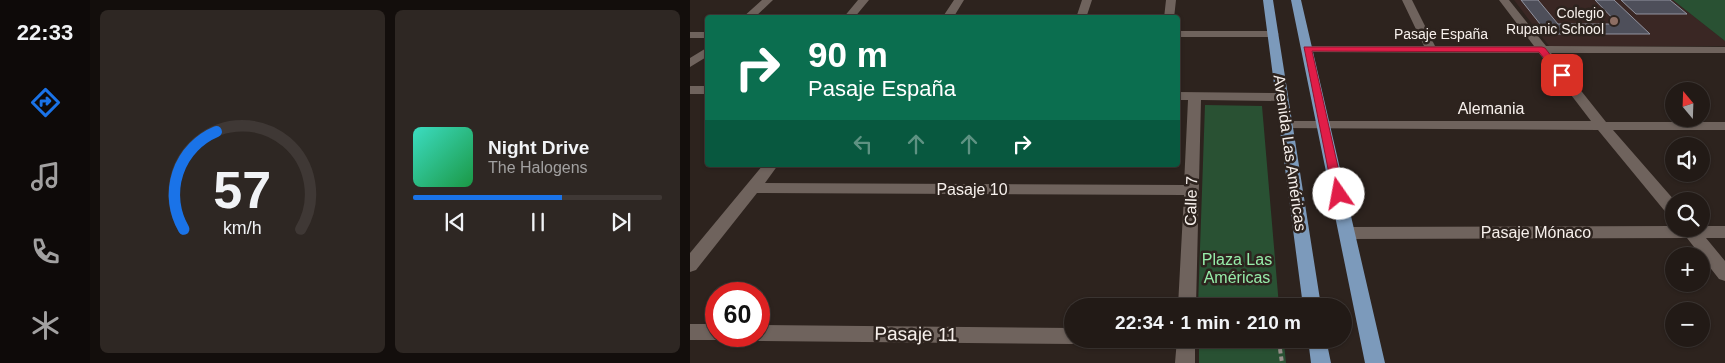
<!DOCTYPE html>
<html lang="es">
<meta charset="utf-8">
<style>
body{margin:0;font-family:Arial,sans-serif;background:#2e2723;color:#f1f3f6;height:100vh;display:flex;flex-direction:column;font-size:19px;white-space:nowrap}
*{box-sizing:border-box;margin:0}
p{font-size:16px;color:#a2a1a1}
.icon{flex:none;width:28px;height:28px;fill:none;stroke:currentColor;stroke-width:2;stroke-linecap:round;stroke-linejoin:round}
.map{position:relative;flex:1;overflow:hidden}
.drawer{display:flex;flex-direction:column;gap:10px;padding:10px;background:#130e0c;width:600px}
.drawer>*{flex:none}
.banner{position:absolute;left:15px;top:15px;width:475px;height:152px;border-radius:5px;box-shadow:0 1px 4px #0004,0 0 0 1px #3f3835;background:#0b6e4f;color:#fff;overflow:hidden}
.needle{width:32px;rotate:341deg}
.buttons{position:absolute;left:975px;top:82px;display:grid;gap:10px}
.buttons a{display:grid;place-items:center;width:45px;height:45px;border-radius:50%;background:#221a16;box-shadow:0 1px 4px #0004,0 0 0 1px #3f3835;font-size:25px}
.speed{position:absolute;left:15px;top:282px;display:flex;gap:10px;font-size:25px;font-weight:700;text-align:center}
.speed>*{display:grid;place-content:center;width:65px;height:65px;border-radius:50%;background:#221a16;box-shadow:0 1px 4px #0004,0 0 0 1px #3f3835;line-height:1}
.speed .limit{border:8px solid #d22;background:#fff;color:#111}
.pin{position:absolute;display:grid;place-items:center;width:42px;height:42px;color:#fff;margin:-21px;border-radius:10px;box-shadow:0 2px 8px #0006}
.me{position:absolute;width:55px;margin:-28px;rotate:348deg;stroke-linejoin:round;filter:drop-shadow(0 0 4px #0008)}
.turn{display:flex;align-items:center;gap:18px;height:105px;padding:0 20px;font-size:22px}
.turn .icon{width:65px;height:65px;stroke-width:2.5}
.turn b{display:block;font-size:35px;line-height:42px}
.lanes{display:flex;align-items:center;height:48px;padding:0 20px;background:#0003;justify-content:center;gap:25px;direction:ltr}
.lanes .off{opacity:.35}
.drawer .tile{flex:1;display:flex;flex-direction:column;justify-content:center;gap:8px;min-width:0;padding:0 18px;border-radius:8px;background:#2e2723}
.drawer .dial{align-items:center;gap:0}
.dial svg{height:130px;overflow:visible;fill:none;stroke:#3f3835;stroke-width:7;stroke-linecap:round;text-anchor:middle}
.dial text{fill:#f1f3f6;stroke:none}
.song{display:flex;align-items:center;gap:15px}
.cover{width:60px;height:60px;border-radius:8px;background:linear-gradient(135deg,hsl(170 70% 55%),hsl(140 70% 35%))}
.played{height:5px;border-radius:2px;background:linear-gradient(90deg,#1a73e8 60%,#3f3835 60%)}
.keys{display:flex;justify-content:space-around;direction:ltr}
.drawer .tiles{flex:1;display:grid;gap:10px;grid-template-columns:repeat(2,1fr)}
.trip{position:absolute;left:374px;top:298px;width:288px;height:50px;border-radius:25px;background:#221a16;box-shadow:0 1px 4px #0004,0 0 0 1px #3f3835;font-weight:800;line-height:50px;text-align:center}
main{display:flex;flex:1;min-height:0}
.tab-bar{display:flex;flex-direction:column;width:90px;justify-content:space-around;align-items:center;background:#0e0a09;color:#a2a1a1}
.tab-bar .icon{width:35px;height:35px}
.tab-bar .current{color:#1a73e8}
.tab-bar b{font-size:22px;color:#f1f3f6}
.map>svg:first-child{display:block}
</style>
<main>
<nav class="tab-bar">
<b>22:33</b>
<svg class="icon current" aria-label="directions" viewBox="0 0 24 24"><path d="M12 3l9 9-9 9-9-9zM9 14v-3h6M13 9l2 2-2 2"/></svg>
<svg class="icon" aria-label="music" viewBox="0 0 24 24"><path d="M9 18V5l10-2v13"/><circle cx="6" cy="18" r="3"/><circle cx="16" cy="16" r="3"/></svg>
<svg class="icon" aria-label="phone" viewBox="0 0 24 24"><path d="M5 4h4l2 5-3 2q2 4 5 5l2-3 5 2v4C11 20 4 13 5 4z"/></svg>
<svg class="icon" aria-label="climate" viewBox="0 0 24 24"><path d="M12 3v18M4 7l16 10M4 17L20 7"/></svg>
</nav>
<section class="drawer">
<div class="tiles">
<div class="tile dial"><svg viewBox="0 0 100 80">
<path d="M14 69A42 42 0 1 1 86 69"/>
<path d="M14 69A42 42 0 0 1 34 9" stroke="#1a73e8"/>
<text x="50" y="56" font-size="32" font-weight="700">57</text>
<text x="50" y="72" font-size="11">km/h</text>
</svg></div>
<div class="tile">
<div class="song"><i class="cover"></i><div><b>Night Drive</b><p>The Halogens</p></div></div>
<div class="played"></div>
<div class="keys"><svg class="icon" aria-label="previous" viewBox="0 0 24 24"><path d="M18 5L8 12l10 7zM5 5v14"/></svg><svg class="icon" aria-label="pause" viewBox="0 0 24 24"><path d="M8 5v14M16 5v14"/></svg><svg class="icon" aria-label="next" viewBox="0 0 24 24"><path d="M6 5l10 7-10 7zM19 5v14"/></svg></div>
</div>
</div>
</section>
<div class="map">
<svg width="1035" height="363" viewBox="0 0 1035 363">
<rect width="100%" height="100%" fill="#2d231e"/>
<path fill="#3a2724" d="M824 0H983L1035 41V46H859Z"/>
<path fill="#295133" d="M983 0H1035V41Z
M515 105 572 106 589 306H508Z
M509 342 594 343 596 363H509Z"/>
<path fill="#4e4f5a" stroke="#9294a0" d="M831 0H848L868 24H928L905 0H924L960 34H858Z
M931 0H980L997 14H946Z"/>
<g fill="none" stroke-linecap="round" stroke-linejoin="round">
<path stroke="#988f8b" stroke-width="4" stroke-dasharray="4.5 3" stroke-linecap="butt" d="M590 349 592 363"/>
<path fill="#6f635d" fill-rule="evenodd" d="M72 0H83L64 18H52Z
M168 0H179L164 18H153Z
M264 0H274L263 18H252Z
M392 0H402L396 18H386Z
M476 0H486L484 18H474Z
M712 0H722L745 46H844L809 0H819L856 46 1035 47V53H861L916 122H1035V130H923L985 201 984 217 978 215 908 130 591 128 589 125 591 122 596 121H901L849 53 617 52 611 49 617 46H734Z
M488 31H583L589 34 583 37H488Z
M0 32H18V38H0Z
M18 47V56L0 67V58Z
M0 86H18V94H0Z
M488 92 592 93 598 97 592 101 511 100 506 306H488L494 195 67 193 6 270 0 272V253L73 165H88L75 183 494 185 498 100H488Z
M984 226V229H1011V226H1035V238H1016L1035 261V281L1029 279 997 238 657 239 651 237 649 233 651 229 657 227Z
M0 324H26V336H34L26 340H0Z
M69 325 382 328V339H390L389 342 382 344 69 341 61 336H69Z
M487 339H505V363H485Z"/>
<path fill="#7c9abb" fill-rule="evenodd" d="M573 0H583L631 306H613Z
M601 0H611L695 363H675Z
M618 339H636L641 363H621Z"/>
</g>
<path fill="#e11d48" stroke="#92132f" d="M614 47H852L855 48 876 75 869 77 849 52 622 51 654 194 649 199 643 194Z"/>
<circle fill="#8d6e63" stroke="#2d231e" stroke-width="2" cx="924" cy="21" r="5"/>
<g text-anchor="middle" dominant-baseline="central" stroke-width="5" stroke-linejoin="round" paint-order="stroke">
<g font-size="14" fill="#f7f0ec" stroke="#2d231e" text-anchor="end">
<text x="914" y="13">Colegio<tspan x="914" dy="16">Rupanic School</tspan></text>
</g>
<g font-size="14" fill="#f7f0ec" stroke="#2d231e">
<text x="751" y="34">Pasaje España</text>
</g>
<g font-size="16" fill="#f7f0ec" stroke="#2d231e">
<text x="801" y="108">Alemania</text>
<text transform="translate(600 153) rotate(82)">Avenida Las Américas</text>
<text x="282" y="189">Pasaje 10</text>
<text transform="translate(501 201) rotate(-88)">Calle 7</text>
<text x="846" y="232">Pasaje Mónaco</text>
</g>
<g font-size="16" fill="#96eca9" stroke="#2d231e">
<text x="547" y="259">Plaza Las<tspan x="547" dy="18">Américas</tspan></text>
</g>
<g font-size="19" fill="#f7f0ec" stroke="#2d231e">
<text transform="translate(226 334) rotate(1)">Pasaje 11</text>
</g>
</g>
</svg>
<div class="buttons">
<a><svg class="needle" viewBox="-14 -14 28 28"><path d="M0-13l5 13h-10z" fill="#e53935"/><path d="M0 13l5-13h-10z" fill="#a2a1a1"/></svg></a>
<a><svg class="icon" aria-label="sound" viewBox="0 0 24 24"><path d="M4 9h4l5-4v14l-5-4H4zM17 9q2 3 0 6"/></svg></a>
<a><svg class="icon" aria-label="search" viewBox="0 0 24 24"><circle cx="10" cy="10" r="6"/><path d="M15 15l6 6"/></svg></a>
<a>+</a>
<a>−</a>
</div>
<div class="speed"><div class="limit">60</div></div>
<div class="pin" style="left:872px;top:75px;background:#d93025"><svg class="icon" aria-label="arrive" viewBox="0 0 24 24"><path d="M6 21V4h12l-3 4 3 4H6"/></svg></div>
<svg class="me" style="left:649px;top:194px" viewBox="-20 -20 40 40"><circle r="19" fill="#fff"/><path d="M0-13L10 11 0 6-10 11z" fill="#e11d48"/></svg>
<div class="trip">22:34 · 1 min · 210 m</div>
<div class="banner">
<div class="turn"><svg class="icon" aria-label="right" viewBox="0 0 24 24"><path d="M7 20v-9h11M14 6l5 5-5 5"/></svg><div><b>90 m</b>Pasaje España</div></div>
<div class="lanes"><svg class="icon off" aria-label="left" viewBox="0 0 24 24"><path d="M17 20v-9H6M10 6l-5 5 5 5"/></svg><svg class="icon off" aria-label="ahead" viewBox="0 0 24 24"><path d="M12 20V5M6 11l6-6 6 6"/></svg><svg class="icon off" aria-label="ahead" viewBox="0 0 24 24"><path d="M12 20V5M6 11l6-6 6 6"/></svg><svg class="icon" aria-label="right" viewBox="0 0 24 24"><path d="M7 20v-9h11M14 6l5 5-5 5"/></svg></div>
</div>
</div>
</main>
